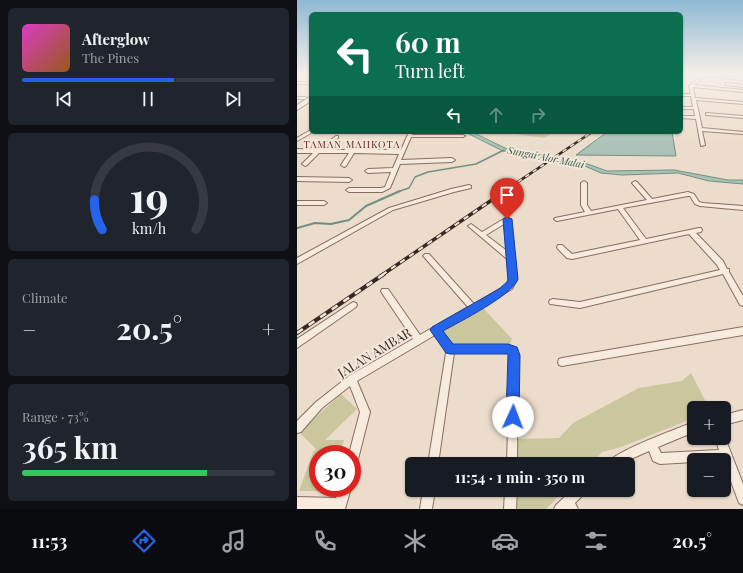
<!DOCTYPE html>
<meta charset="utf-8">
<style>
body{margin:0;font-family:"Playfair Display",serif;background:#20242c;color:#f1f3f6;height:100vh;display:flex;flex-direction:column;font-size:15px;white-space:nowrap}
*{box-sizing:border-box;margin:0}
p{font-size:13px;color:#9ea1a6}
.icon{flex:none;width:22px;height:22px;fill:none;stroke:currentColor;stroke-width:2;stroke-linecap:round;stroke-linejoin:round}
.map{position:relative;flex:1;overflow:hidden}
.details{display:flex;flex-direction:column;gap:8px;padding:8px;background:#0d0f14;width:297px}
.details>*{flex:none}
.banner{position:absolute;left:12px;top:12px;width:374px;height:122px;border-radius:6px;box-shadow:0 1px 3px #0004;background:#0b6e4f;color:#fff;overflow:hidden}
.fabs{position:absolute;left:390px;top:401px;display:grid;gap:8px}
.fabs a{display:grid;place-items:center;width:44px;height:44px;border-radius:6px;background:#171b24;box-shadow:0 1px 3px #0004;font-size:20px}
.speed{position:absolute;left:12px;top:445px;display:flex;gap:8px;font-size:20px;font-weight:700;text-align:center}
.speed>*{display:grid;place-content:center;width:52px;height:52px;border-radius:50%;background:#171b24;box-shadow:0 1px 3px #0004;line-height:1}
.speed .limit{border:6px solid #d22;background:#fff;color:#111}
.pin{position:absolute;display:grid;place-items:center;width:34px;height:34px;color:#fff;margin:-41px -17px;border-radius:50% 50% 50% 0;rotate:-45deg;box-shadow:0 0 4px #0007}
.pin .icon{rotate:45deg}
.me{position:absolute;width:44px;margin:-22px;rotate:2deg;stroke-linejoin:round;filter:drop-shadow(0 0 3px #0008)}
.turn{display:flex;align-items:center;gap:14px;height:84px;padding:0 20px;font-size:18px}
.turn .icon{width:52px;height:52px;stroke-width:2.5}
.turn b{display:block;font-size:28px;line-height:34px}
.lanes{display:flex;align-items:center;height:38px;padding:0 20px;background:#0003;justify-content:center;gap:20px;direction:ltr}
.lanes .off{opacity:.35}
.big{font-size:30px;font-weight:700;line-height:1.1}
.details .tile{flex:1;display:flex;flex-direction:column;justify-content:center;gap:6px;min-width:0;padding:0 14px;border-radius:6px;background:#20242c}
.details .dial{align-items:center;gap:0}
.dial svg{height:104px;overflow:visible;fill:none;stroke:#363941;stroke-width:7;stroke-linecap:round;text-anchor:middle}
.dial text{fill:#f1f3f6;stroke:none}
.song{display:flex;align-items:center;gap:12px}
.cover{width:48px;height:48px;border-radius:6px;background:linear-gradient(135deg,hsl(310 70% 55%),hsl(30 70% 35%))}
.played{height:4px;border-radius:2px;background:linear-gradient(90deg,#2563eb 60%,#363941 60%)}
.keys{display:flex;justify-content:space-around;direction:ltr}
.heat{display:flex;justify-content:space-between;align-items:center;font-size:22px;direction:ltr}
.charge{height:6px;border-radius:3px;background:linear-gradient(90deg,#34c759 73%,#363941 0)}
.trip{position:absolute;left:108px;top:457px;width:230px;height:40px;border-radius:6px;background:#171b24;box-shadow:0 1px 3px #0004;font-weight:700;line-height:40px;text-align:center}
.tab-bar{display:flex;height:64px;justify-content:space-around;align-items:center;background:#090b0e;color:#9ea1a6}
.tab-bar .icon{width:28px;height:28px}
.tab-bar .current{color:#2563eb}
.tab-bar b{font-size:18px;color:#f1f3f6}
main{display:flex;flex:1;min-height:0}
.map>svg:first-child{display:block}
</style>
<main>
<section class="details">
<div class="tile">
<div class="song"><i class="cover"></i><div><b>Afterglow</b><p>The Pines</p></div></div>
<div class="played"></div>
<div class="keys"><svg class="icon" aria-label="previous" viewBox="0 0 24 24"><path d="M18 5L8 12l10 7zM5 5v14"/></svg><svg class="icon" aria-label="pause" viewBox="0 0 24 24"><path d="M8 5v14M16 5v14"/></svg><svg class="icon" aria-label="next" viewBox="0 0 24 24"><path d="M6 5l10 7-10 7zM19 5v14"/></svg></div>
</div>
<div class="tile dial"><svg viewBox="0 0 100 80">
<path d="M14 69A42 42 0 1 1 86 69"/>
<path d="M14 69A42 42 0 0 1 8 46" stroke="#2563eb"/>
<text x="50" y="56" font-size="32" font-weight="700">19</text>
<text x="50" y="72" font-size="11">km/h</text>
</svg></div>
<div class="tile"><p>Climate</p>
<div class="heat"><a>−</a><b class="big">20.5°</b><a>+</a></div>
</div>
<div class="tile"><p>Range · 73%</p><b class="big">365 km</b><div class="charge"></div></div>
</section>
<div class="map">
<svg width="446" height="509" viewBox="0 0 446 509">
<rect width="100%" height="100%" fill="#ecdccb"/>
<path fill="#cac79f" d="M203 132H257L247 138Z
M185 307 215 339 212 346 160 345 153 343 146 333V330Z
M394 373 412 408H397V418L324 447 305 452 294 464H219L220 439 262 438 276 423 342 388 385 381Z
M44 394 60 409 28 440H47L43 454H21V488H33L32 491H2L16 452 19 449 2 432Z
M219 490H268L249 509H218Z"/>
<path fill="#abc1b6" stroke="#729082" d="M168 132H175L210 149 285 162 310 171 377 170 431 180H446V184L412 181 381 173 325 175 304 173 283 164 257 161 239 155 206 151Z
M310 132H375L379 156 279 155Z"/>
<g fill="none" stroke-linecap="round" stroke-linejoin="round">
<path stroke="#729082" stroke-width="1.5" d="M100 192 112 188 118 177 131 172 179 164 207 150"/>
<path stroke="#729082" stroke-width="2" d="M0 228 18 223 34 224 52 220 69 206 103 191"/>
<g stroke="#886d60" stroke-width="2">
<path id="street" d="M406 75 446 78V80L409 76 397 85 446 90V92L396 87 398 98 446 102V104L399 100 405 128 446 132V134L405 131 408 145 404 146 399 119 384 118V116H398L397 109H384V107H396L394 96H384V94H394L392 86Z
M0 82H14V84H0Z
M429 83 446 85V87L430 85H429Z
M0 97H8L10 98 8 99H0Z
M409 113 446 116V118L411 115H409Z
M12 131 16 132 0 141V138Z
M112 132H116L115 135H166L168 136 166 137H114L104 160 155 158 158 160 155 162 103 164 93 188 85 192H52L49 190 52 188H84L88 187 94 172 71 173 68 171 71 169 96 168 102 154 57 153 49 166 47 167 44 165 52 153H22L10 165 8 166 5 164 16 153H0V149L20 150 39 136H41V138L26 150H104Z
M0 177 52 178 55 180 52 182 0 181Z
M287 181 290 183V205L294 211 350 200 335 183 338 181 340 182 355 199 391 192 397 194 402 202 406 203 446 206V210L403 206 398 204 393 196H391L326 208 349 239 402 228H404L405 230 404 232 399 233 426 261 430 269H432V272L446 296V306L443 305 426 274 283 308 253 304 252 302 253 300 256 299 283 302 423 270 420 265 392 234 275 259 270 258 261 249 260 247 261 245H265L275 254 343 240 321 209 260 221 258 220 257 219 258 218 288 212 284 205V183Z
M172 185 174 186V188L157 192 96 210 0 264V258L92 208 154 189Z
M0 201H27L30 203 27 205H0Z
M210 217 213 219 220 279 215 289 144 331 155 345H211L220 349 221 352 220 464H210L213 354 210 353H157L141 464H131L149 353 147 347 138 335 60 381 73 412 59 467 55 468V454H52L63 412 53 386 25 408 4 432 0 433V421L19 402 52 376 116 339 85 293 84 291 85 289H91L123 335 171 307 128 258 126 256 128 254H132L177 304 209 285 212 279 210 259 171 226 174 224 185 232ZM207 224 210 251 189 235Z
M56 302 59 303 60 305 59 307 0 348V339Z
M446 327V335L265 366 262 365 261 362 262 359 265 358Z
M446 410V420L427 425V415Z
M397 422V432L361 447 364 453 422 450 418 438H427V435L446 484V505L442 503 427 463V460H397V462L363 464 356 461 352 451 334 459 325 464H310C315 452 382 428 397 422Z
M42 488H54L48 509H0V497L39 498Z
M126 490H138L135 509H123Z
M208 490H220L219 509H207Z
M275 490H289L287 494 278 503 281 509H257L259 505Z"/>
</g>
<g stroke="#6a4f43" stroke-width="2">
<path id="secondary" d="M14 96V101L0 110V105Z"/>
</g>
<use href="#street" fill="#f7ebde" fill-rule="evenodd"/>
<use href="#secondary" fill="#f7ebde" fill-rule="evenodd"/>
<g stroke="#3a2922" stroke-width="2.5">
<path id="rail-far2" d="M206 192 295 132"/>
</g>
<g stroke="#3a2922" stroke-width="3.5">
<path id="rail-far1" d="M85 275 208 191"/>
</g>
<g stroke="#3a2922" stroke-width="4">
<path id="rail" d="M0 333 87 274"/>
</g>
<use href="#rail-far2" stroke="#f4e7da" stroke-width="1.5" stroke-dasharray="4.5" stroke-linecap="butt"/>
<use href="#rail-far1" stroke="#f4e7da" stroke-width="2" stroke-dasharray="5.5" stroke-linecap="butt"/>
<use href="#rail" stroke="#f4e7da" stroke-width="2.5" stroke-dasharray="7" stroke-linecap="butt"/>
</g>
<linearGradient id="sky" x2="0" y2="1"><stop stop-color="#8fb9d4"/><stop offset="0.51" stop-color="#f6efe8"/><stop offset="1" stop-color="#f6efe8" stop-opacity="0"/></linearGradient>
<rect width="446" height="146" fill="url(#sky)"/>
<path fill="#2563eb" stroke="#184099" d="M210 217 215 219 221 279C216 295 162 322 146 331L156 344H211L220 347 223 355 222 417 221 422 216 424 211 422 209 417 211 354H153L149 353 133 330 135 327 202 289 211 281 206 219Z"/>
<g text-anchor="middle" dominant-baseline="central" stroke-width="4" stroke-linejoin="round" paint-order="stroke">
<g font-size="10" letter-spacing="1" fill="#642525" stroke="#f4e7da">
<text x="55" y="144">TAMAN MAHKOTA</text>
</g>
<g font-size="10" font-style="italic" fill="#33594f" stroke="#f4e7da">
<text transform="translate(249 157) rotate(11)">Sungai Alor Malai</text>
</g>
<g font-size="13" fill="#3a2922" stroke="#f4e7da">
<text transform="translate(77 352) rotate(-31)">JALAN AMBAR</text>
</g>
</g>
</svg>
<div class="fabs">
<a>+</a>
<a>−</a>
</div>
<div class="speed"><div class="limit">30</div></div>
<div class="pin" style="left:210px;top:219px;background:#d93025"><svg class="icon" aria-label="arrive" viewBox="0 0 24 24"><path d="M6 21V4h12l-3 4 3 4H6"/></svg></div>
<svg class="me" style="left:216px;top:417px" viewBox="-20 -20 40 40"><circle r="19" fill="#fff"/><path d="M0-13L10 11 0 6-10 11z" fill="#2563eb"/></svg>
<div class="trip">11:54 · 1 min · 350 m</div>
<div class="banner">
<div class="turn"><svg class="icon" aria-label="left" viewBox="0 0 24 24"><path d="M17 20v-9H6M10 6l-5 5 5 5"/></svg><div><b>60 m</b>Turn left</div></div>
<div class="lanes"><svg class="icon" aria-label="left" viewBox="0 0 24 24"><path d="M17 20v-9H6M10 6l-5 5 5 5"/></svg><svg class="icon off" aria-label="ahead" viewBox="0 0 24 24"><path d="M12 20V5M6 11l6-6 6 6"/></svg><svg class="icon off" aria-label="right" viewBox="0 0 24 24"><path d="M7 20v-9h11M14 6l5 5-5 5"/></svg></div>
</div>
</div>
</main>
<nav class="tab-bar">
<b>11:53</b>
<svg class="icon current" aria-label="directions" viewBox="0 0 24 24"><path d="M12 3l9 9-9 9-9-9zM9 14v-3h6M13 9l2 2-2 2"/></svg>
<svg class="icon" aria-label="music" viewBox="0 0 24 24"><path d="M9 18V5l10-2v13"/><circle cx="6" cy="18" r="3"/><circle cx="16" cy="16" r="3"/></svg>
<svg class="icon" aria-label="phone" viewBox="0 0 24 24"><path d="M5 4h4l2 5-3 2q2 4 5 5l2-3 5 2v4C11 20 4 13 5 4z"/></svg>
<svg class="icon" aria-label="climate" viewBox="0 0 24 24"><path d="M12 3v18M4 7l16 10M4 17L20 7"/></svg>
<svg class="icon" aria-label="car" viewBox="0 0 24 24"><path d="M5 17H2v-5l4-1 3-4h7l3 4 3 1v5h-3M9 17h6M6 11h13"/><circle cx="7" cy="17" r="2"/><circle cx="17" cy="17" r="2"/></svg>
<svg class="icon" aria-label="filters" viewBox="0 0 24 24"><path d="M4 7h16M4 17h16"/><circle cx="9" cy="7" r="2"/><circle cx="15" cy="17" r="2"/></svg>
<b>20.5°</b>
</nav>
